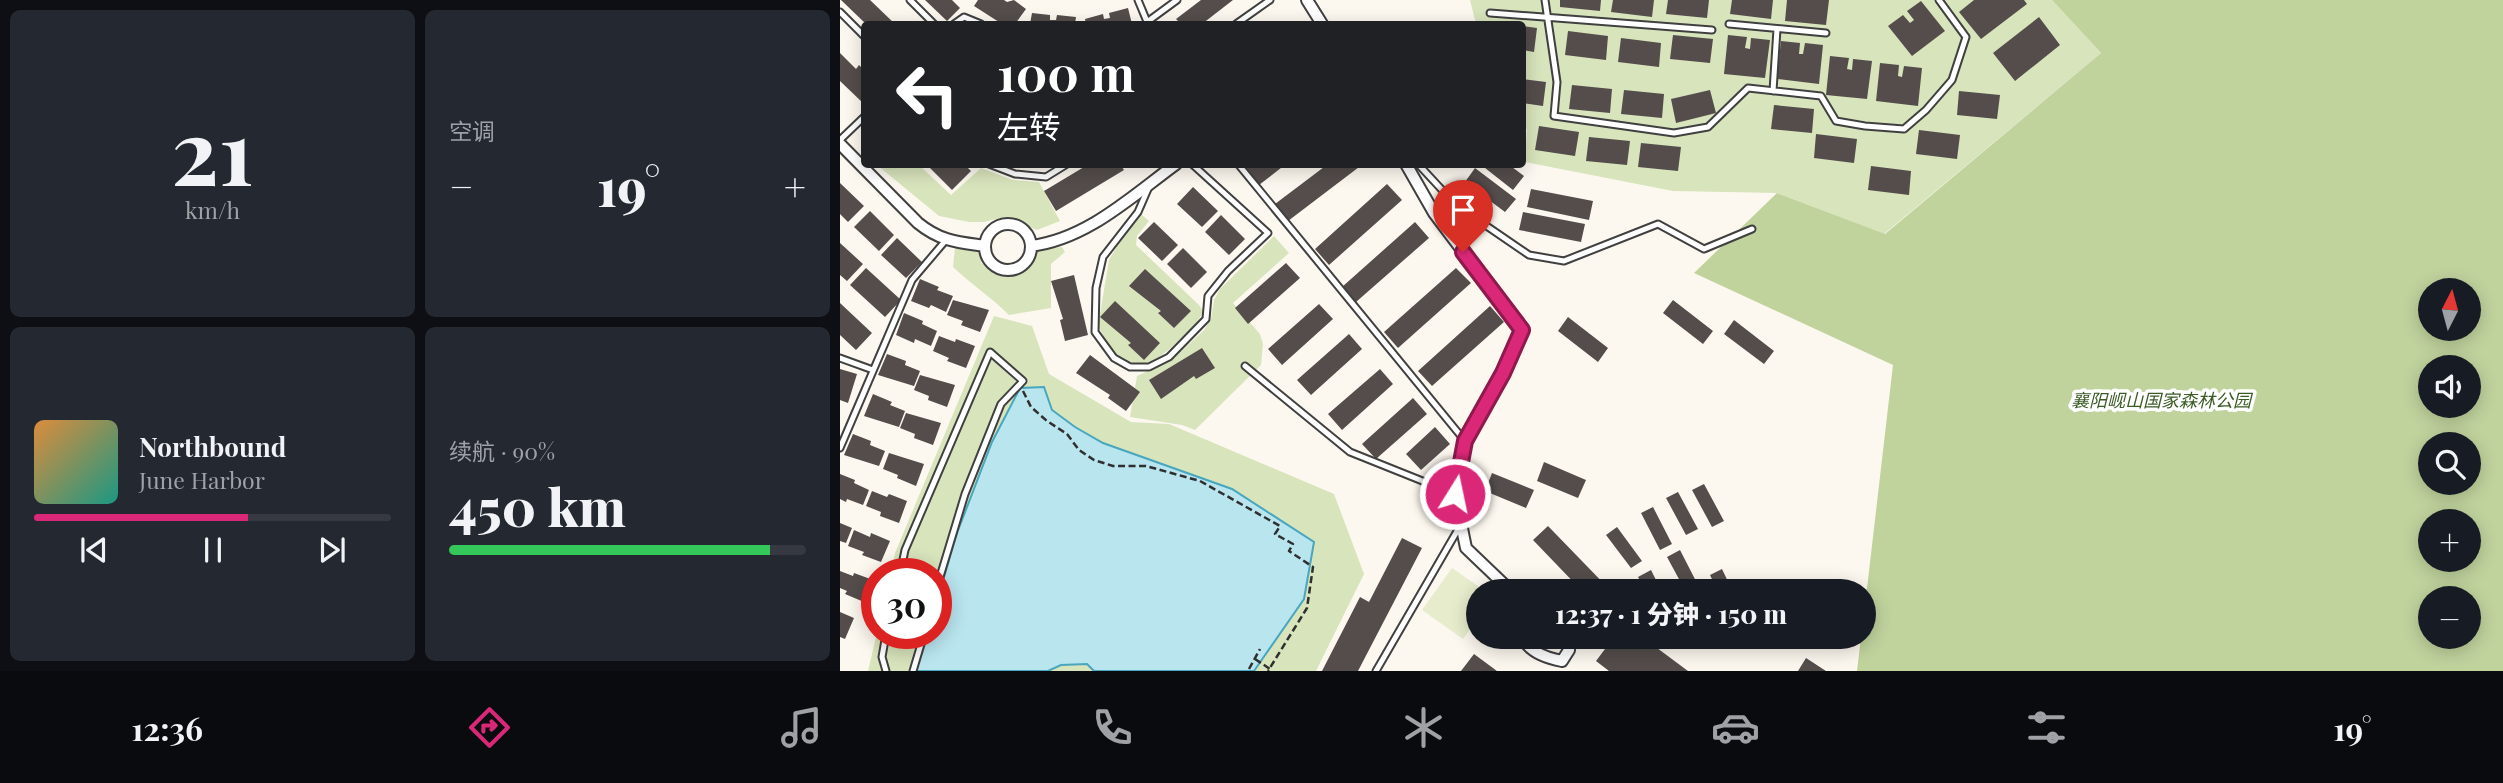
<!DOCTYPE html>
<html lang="zh">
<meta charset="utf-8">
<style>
body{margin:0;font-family:"Playfair Display","Noto Sans SC",serif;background:#242831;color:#f1f3f6;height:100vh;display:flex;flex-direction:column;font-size:26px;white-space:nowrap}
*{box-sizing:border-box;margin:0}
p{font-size:23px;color:#9ea1a6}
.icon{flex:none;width:38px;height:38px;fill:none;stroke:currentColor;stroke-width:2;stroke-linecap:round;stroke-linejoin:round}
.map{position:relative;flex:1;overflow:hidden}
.sheet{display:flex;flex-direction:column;gap:10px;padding:10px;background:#0d0f14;width:840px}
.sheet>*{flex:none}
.guide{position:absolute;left:21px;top:21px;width:665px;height:147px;border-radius:7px;box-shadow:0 4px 18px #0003;background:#202124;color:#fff;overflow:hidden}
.needle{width:46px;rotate:6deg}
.tools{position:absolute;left:1578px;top:278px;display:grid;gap:14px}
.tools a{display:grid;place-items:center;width:63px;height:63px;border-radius:50%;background:#171b24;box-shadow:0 4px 18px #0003;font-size:35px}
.speed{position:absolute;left:21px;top:558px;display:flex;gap:14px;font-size:35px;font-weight:700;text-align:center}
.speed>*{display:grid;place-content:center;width:91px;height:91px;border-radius:50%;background:#171b24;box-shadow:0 4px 18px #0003;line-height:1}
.speed .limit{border:10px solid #d22;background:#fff;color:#111}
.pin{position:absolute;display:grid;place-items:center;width:60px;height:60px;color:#fff;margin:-72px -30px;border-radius:50% 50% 50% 0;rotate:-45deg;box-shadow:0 0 7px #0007}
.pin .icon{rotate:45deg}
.me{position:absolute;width:77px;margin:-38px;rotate:10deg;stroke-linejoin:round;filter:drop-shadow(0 0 5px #0008)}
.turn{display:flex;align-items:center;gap:24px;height:147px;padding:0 21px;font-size:32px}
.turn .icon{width:91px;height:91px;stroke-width:2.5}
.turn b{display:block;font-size:49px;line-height:60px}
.big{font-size:52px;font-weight:800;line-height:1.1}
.sheet .widget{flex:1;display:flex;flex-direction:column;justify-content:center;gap:10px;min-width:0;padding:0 24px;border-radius:10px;background:#242831}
.sheet .dial{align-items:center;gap:0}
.dial b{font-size:91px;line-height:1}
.song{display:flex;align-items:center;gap:21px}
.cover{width:84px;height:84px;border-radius:10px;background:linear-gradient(135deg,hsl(30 70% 55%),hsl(170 70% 35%))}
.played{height:7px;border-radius:4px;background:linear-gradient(90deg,#db2777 60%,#363941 60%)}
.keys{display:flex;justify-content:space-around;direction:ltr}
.heat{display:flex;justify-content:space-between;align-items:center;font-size:38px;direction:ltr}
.charge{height:10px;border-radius:5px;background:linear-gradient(90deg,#34c759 90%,#363941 0)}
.sheet .tiles{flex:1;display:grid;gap:10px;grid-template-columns:repeat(2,1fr)}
.trip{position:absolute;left:626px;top:579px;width:410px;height:70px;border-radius:35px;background:#171b24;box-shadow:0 4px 18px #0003;font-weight:800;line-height:70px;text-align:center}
.dock{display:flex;height:112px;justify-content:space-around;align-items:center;background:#090b0e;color:#9ea1a6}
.dock .icon{width:49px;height:49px}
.dock .active{color:#db2777}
.dock b{font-size:32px;color:#f1f3f6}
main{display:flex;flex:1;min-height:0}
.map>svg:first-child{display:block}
</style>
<main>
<section class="sheet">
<div class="tiles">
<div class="widget dial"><b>21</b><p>km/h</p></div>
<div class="widget"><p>空调</p>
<div class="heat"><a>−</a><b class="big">19°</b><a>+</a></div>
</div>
<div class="widget">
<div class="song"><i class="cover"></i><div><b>Northbound</b><p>June Harbor</p></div></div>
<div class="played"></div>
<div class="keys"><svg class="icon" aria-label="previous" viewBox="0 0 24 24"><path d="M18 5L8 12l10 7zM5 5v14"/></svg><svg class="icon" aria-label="pause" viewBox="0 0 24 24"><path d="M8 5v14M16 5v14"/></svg><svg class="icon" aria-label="next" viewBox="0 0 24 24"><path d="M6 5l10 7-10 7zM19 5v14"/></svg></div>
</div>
<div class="widget"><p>续航 · 90%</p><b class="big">450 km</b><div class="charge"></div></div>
</div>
</section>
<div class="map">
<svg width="1663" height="671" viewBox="0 0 1663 671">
<rect width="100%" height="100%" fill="#fdf8ef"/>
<path fill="#d8e4bc" d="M630 0H1212L1261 53 1044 234 937 193 833 191 685 162 687 129 682 128V24H636Z
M37 165H79L111 195 141 168 173 180 199 182 220 221 197 230 164 217 144 222H129L99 216Z
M301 214 309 221 297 236 296 245 359 305 363 311C359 323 347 332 338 341 323 356 301 374 280 358 270 351 264 336 258 326L269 260 285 233Z
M434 236 449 253 393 303 420 334 423 344 421 365 355 430 342 425 290 417 297 376 332 360 364 330 371 319 374 300 380 289Z
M115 247 142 251 141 263C163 277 188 281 196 250L222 247 225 252 211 264V308L169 315C151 297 131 284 113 267Z
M154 316 192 326 209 374 291 422 329 424 494 494 524 574 476 671H28L37 633 96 634V574H51L55 553Z"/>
<path fill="#c0d39d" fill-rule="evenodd" d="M1212 0H1663V671H1017L1021 637H1024V614L1053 365 854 273 937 193 1045 234 1261 53ZM1591 290H1629V329H1591ZM1591 368H1629V406H1591ZM1591 444H1629V483H1591ZM1591 522H1629V560H1591ZM1591 598H1629V637H1591Z"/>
<path fill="#e7eccd" d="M612 568 645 591 639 592V616L623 639 582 610Z"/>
<path fill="#b9e5ef" stroke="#48a6be" stroke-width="2" d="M204 387 212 410 235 427 263 443 392 489 474 542 464 599 414 671H254L247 664 221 665 208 671H76L88 634H96V604L117 533 152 442 180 388Z"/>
<path fill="#544d4b" d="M1 0H30L55 24H26Z
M85 0H112L120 8 107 21Z
M138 0H164L167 2 174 0 186 9 175 24H162L134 6Z
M361 0H393L362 24H341L336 19Z
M720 0H761L760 11 720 7Z
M773 0H814L812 17 771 12Z
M828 0H869L867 18 826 14Z
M892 0H933L931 19 890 14Z
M947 0H989L986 25 945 21Z
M1134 0H1184L1187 4 1141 39 1119 12Z
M1081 1 1105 31 1072 56 1048 26 1063 15 1070 23 1074 20 1067 11Z
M288 8 292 24H246L245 19 263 14 264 19 270 18 269 13Z
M192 13 210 15V20H216L217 15 236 17 235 24H190Z
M1199 17 1220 45 1175 81 1153 53Z
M682 26 697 28 694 52 682 50Z
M728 31 768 36 766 60 725 55Z
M833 35 873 39 870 63 830 59Z
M888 35 907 37 905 48 910 49 911 38 930 40 925 78 884 74Z
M781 38 821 43 819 67 778 62Z
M941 41 960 43 959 54H963L965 43 983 45 979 84 937 79Z
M0 53 16 69 19 65 24 70V104L0 81Z
M990 56 1009 58 1007 69 1012 70 1013 59 1032 61 1027 99 986 95Z
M1040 63 1059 65 1058 76 1062 77 1064 66 1082 68 1078 106 1036 101Z
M682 79 706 82 703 106 682 103Z
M732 85 772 89 770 113 729 109Z
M784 90 824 94 822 118 781 114Z
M870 90 876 113 836 123 831 99Z
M1119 91 1160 95 1157 119 1117 115Z
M934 105 974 109 972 133 931 129Z
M699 126 739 132 735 156 695 150Z
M1079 130 1120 135 1117 159 1076 154Z
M976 134 1017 139 1014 163 974 158Z
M749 137 790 141 787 165 746 161Z
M801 143 841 147 838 171 798 167Z
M86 164H124L131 171 112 190Z
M249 164H280L284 170 216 211 204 191Z
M410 164H446L419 185 406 167Z
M488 164H523L448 221 435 204Z
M640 164H668L684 176 673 190Z
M1031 166 1071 171 1069 195 1028 190Z
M635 168 676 199 665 212 625 182Z
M0 183 24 206 8 222 0 214Z
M547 184 562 200 489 265 475 249Z
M353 187 378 211 362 227 337 204Z
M691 189 753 201 749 220 687 207Z
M30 211 54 235 39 251 14 227Z
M683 212 745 224 741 242 679 230Z
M381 215 405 239 389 255 365 232Z
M314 222 338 245 322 261 298 238Z
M575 222 589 238 516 302 502 287Z
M57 238 82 262 66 278 41 255Z
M0 243 23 264 7 281 0 275Z
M343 248 367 272 351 288 327 264Z
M446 263 460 278 408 324 395 308Z
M26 268 61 300 45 317 10 285Z
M616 268 631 283 558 348 544 332Z
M305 269 351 311 334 328 318 313 321 311 289 286Z
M234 275 248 335 225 341 220 320 223 319 211 281Z
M80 279 99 287 97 290 113 296 106 312 91 305 89 308 71 301Z
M113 300 149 310 140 332 121 325 123 321 107 315Z
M833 300 873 331 863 344 823 313Z
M275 301 320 343 304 360 288 345 291 343 260 317Z
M0 303 32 333 16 350 0 335Z
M479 304 493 319 442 365 428 349Z
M650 306 664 322 592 386 578 371Z
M64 313 83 321 82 324 97 331 91 346 75 339 74 343 56 335Z
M728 317 768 348 758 362 718 331Z
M894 320 934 351 924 364 884 334Z
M509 334 522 349 471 395 457 380Z
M99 336 115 342 116 339 135 346 126 368 107 361 109 358 93 351Z
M362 348 375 368 356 379 354 376 321 399 309 380Z
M47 354 66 361 65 365 80 371 74 386 38 375Z
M250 355 300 392 286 411 268 398 270 395 236 373Z
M0 369 17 374 8 403 0 400Z
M540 369 553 384 502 430 488 414Z
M80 375 115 385 107 407 88 400 89 396 74 390Z
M33 394 52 402 50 405 65 411 59 427 24 416Z
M573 398 587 414 536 459 522 444Z
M66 413 101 423 93 445 74 438 75 434 60 428Z
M595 427 610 444 581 470 566 454Z
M13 434 31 441 30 445 45 451 39 466 4 455Z
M49 453 84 464 76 486 57 478 58 475 43 469Z
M704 462 746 480 738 498 697 481Z
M652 473 694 490 686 508 645 491Z
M0 474 15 480 14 483 29 490 23 505 7 499 6 502 0 499Z
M864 484 884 521 872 527 852 490Z
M32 491 47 497 49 494 67 501 59 523 40 516 41 512 26 506Z
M838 492 858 529 846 535 826 498Z
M813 507 832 544 820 550 801 513Z
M0 523 12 528 6 543 0 541Z
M708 526 772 592H743L693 540Z
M777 527 802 561 791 568 766 535Z
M14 530 30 537 31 533 50 541 41 562 22 555 24 552 8 546Z
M562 538 582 548 518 671H482L520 597 529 602Z
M840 550 859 587 851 592H846L827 557Z
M882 569 893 592H878L870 575Z
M811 570 822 592H806L798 577Z
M0 571 13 576 14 573 33 580 24 602 5 594 7 591 0 588Z
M0 612 14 618 5 639 0 637Z
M774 637H812L809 642 848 671H769L756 661Z
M634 654 657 671H621Z
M966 658 986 671H958Z"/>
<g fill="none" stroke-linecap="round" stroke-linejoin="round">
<g stroke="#404040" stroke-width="9">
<path id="service" d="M70 0 94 24
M298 0 308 24
M705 0 717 82 714 116 834 133 868 127 908 88 981 96 996 121 1025 126 1064 129 1086 110 1112 80 1126 37 1099 0
M0 12 24 36
M650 13 872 30
M307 22 337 0
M114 24 124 17 141 24
M396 24 430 0
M889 24 986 33
M933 91 937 29
M0 140 24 117
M149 164 175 174 206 177 227 164
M398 164 625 441
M578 164 616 205 689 255 724 261 818 224 864 249 912 229
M308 189 298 212 263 257 256 288 255 332 274 358 290 367H309L329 357 366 319 368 296 388 271 428 233 352 164
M0 358 33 370
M405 366 510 452 615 494
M0 448 72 280 106 240
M60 574 65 550 150 352 183 381 161 404 125 494 96 590
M46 671 42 657 46 634
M73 671 84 634
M536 671 620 526"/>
</g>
<g stroke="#404040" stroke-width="14">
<path id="minor" d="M467 0 482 24
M0 144 78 223C100 241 117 242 145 246
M566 164 594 213 682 330 663 373 625 441 615 494 626 548 672 592
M145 247a23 23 0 1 1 46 0a23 23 0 1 1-46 0Z
M191 246C247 239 291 197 336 164
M683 637C688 652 707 658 722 661L729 650 730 637"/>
</g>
<path stroke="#2f2f2f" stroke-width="2.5" stroke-dasharray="7 3.5" stroke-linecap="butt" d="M183 391 191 407 207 421 227 434 239 450 254 460 273 466H306L360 481 440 526 435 534 453 544 449 551 473 567 467 608 428 671
M415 659 430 669
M409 669 420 649"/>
<use href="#service" stroke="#fff" stroke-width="5"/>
<use href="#minor" stroke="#fff" stroke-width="10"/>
</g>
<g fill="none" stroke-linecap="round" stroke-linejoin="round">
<g stroke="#8e194d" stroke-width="18">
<path id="route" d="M615 494 625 441 663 373 682 330 623 252"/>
</g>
<use href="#route" stroke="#db2777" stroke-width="12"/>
</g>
<g text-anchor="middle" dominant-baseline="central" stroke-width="7" stroke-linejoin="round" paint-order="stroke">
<g font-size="18" font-style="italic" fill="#3b5d25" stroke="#fff">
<text x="1321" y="400">襄阳岘山国家森林公园</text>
</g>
</g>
</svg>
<div class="tools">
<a><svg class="needle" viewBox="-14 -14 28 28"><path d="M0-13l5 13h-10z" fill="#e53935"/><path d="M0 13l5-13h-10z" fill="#9ea1a6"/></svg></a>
<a><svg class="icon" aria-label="sound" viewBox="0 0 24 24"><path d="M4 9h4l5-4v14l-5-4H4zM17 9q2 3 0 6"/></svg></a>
<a><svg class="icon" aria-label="search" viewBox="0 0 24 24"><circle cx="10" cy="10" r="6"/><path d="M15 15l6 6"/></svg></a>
<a>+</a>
<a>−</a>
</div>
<div class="speed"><div class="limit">30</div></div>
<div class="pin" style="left:623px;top:252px;background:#d93025"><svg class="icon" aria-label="arrive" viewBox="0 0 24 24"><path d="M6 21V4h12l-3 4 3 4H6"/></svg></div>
<svg class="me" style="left:615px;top:494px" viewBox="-20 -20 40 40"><circle r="17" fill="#db2777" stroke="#fff" stroke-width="3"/><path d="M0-11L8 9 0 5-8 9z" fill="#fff"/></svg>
<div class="trip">12:37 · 1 分钟 · 150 m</div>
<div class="guide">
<div class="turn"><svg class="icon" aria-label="left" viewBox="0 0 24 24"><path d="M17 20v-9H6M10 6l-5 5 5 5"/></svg><div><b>100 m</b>左转</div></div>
</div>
</div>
</main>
<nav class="dock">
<b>12:36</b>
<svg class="icon active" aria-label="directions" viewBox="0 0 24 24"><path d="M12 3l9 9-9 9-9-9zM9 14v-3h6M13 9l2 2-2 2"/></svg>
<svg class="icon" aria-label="music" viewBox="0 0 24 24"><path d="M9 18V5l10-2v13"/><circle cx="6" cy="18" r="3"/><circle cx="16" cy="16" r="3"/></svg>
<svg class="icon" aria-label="phone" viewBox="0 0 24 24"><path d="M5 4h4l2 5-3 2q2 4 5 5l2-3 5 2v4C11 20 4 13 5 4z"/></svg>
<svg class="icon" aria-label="climate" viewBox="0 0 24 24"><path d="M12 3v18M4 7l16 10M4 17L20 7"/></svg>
<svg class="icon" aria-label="car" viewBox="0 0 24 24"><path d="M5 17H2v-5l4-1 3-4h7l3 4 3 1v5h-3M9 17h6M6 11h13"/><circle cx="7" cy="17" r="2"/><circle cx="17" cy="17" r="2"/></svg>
<svg class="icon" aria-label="filters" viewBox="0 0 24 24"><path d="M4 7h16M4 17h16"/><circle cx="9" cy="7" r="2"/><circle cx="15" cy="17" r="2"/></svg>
<b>19°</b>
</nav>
